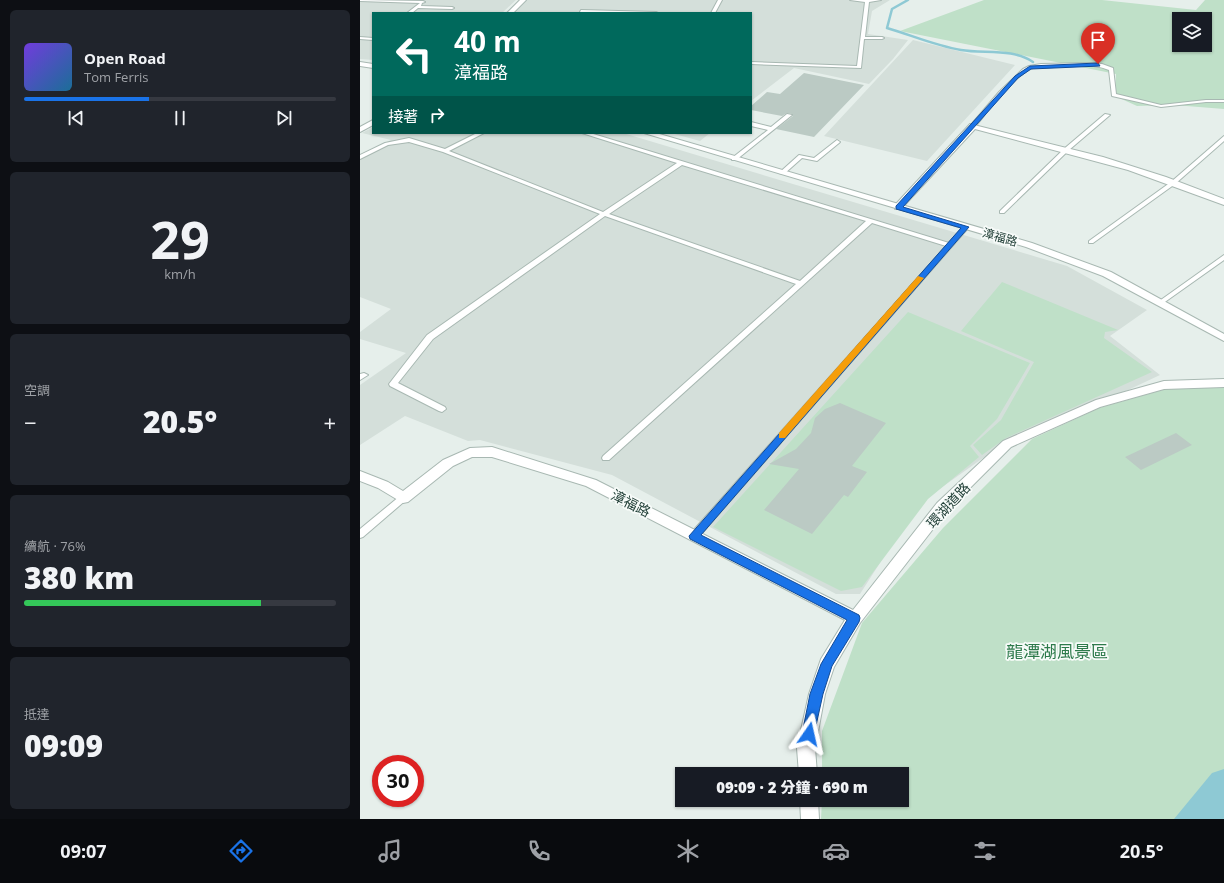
<!DOCTYPE html>
<html lang="zh-TW">
<meta charset="utf-8">
<style>
body{margin:0;font-family:"Open Sans","Noto Sans TC",sans-serif;background:#20242c;color:#f1f3f6;height:100vh;display:flex;flex-direction:column;font-size:15px;white-space:nowrap}
*{box-sizing:border-box;margin:0}
p{font-size:13px;color:#9ea1a6}
.icon{flex:none;width:22px;height:22px;fill:none;stroke:currentColor;stroke-width:2;stroke-linecap:round;stroke-linejoin:round}
.map{position:relative;flex:1;overflow:hidden}
.panel{display:flex;flex-direction:column;gap:10px;padding:10px;background:#0d0f14;width:360px}
.panel>*{flex:none}
.top-card{position:absolute;left:12px;top:12px;width:380px;height:122px;border-radius:0px;box-shadow:0 1px 3px #0004;background:#00695c;color:#fff;overflow:hidden}
.tools{position:absolute;left:812px;top:12px;display:grid;gap:8px}
.tools a{display:grid;place-items:center;width:40px;height:40px;border-radius:0px;background:#171b24;box-shadow:0 1px 3px #0004;font-size:20px}
.speed{position:absolute;left:12px;top:755px;display:flex;gap:8px;font-size:20px;font-weight:700;text-align:center}
.speed>*{display:grid;place-content:center;width:52px;height:52px;border-radius:50%;background:#171b24;box-shadow:0 1px 3px #0004;line-height:1}
.speed .limit{border:6px solid #d22;background:#fff;color:#111}
.pin{position:absolute;display:grid;place-items:center;width:34px;height:34px;color:#fff;margin:-41px -17px;border-radius:50% 50% 50% 0;rotate:-45deg;box-shadow:0 0 4px #0007}
.pin .icon{rotate:45deg}
.me{position:absolute;width:44px;margin:-22px;rotate:11deg;stroke-linejoin:round;filter:drop-shadow(0 0 3px #0008)}
.turn{display:flex;align-items:center;gap:14px;height:84px;padding:0 16px;font-size:18px}
.turn .icon{width:52px;height:52px;stroke-width:2.5}
.turn b{display:block;font-size:28px;line-height:34px}
.then{display:flex;align-items:center;height:38px;padding:0 16px;background:#0003;gap:8px;font-size:15px}
.big{font-size:30px;font-weight:800;line-height:1.1}
.panel .widget{flex:1;display:flex;flex-direction:column;justify-content:center;gap:6px;min-width:0;padding:0 14px;border-radius:6px;background:#20242c}
.panel .dial{align-items:center;gap:0}
.dial b{font-size:52px;line-height:1}
.song{display:flex;align-items:center;gap:12px}
.cover{width:48px;height:48px;border-radius:6px;background:linear-gradient(135deg,hsl(260 70% 55%),hsl(200 70% 35%))}
.played{height:4px;border-radius:2px;background:linear-gradient(90deg,#1a73e8 40%,#363941 40%)}
.keys{display:flex;justify-content:space-around;direction:ltr}
.heat{display:flex;justify-content:space-between;align-items:center;font-size:22px;direction:ltr}
.charge{height:6px;border-radius:3px;background:linear-gradient(90deg,#34c759 76%,#363941 0)}
.trip{position:absolute;left:315px;top:767px;width:234px;height:40px;border-radius:0px;background:#171b24;box-shadow:0 1px 3px #0004;font-weight:800;line-height:40px;text-align:center}
.tab-bar{display:flex;height:64px;justify-content:space-around;align-items:center;background:#090b0e;color:#9ea1a6}
.tab-bar .icon{width:28px;height:28px}
.tab-bar .active{color:#1a73e8}
.tab-bar b{font-size:18px;color:#f1f3f6}
main{display:flex;flex:1;min-height:0}
.map>svg:first-child{display:block}
</style>
<main>
<section class="panel">
<div class="widget">
<div class="song"><i class="cover"></i><div><b>Open Road</b><p>Tom Ferris</p></div></div>
<div class="played"></div>
<div class="keys"><svg class="icon" aria-label="previous" viewBox="0 0 24 24"><path d="M18 5L8 12l10 7zM5 5v14"/></svg><svg class="icon" aria-label="pause" viewBox="0 0 24 24"><path d="M8 5v14M16 5v14"/></svg><svg class="icon" aria-label="next" viewBox="0 0 24 24"><path d="M6 5l10 7-10 7zM19 5v14"/></svg></div>
</div>
<div class="widget dial"><b>29</b><p>km/h</p></div>
<div class="widget"><p>空調</p>
<div class="heat"><a>−</a><b class="big">20.5°</b><a>+</a></div>
</div>
<div class="widget"><p>續航 · 76%</p><b class="big">380 km</b><div class="charge"></div></div>
<div class="widget"><p>抵達</p><b class="big">09:09</b></div>
</section>
<div class="map">
<svg width="864" height="819" viewBox="0 0 864 819">
<rect width="100%" height="100%" fill="#e6efeb"/>
<path fill="#d4dfda" d="M0 0H156L142 13H13V60L0 59Z
M167 0H530L512 11 508 34 548 40 533 59 509 84 434 68 391 101V13H154Z
M553 40 655 65 567 161 464 136Z
M13 127V133H263L707 266 787 310 750 336 800 375 623 458 557 505 500 594H476L252 475 120 440 108 441 45 416 0 445V385L46 353 0 339V332L31 309 0 297V155L31 140 2 133Z
M311 133H350L340 141Z"/>
<path fill="#bfe0c8" fill-rule="evenodd" d="M624 0H742L836 10 845 0H864V109L814 105 777 106 755 96 756 74 540 31ZM819 19H845V45H819Z
M642 282 758 330 745 332 744 338 792 372 646 438 622 455 613 445 641 420 674 362 601 331Z
M548 312 670 363 637 419 610 446 619 457 568 499 502 587 481 591 353 527Z
M864 387V774L822 819H461L462 800H542V774H462V731L502 623 583 528 672 439 739 408 809 388Z"/>
<path fill="#8ec9d4" d="M864 769V819H814L852 773Z"/>
<g fill="none" stroke-linecap="round" stroke-linejoin="round">
<path stroke="#8ec9d4" stroke-width="2.5" d="M548 0 532 9 527 28C551 35 576 46 601 50 624 54 653 48 673 62"/>
</g>
<path fill="#bbcac4" d="M444 73 504 85 454 137 416 129 433 116 432 114 427 113 422 116 391 110V106L407 92 420 94Z
M480 403 526 423 492 466 507 472 488 497 484 495 452 534 404 510 439 469 409 464 436 449 451 433 455 418 465 409Z
M816 433 832 445 781 470 765 457Z"/>
<g fill="none" stroke-linecap="round" stroke-linejoin="round">
<g stroke="#a8b8b2" stroke-width="2">
<path id="service" d="M0 0 63 1 65 2 62 3 61 6 92 7 94 8 92 9 58 8 52 13H47L60 3 0 1Z
M358 0H362L355 13H351Z
M490 0H521L509 2 505 37H522L524 38 522 39H504L501 68 391 64V62L497 66 505 2Z
M221 10 296 12 298 13 220 12Z
M0 37 13 38V40L0 39Z
M732 63 742 64 753 68 756 94 801 105 846 100H864V102H846L801 107 752 96 749 70C736 64 723 66 709 66 698 66 684 64 673 68 655 74 627 112 615 127L610 126 639 92 663 69 669 66 681 64Z
M427 114 432 115 376 160H372V158L408 130 391 126V122L411 127Z
M745 114 750 115 709 150 644 213H640V211L705 148Z
M117 133H124L89 151 243 212 317 163 222 133H230L589 243 604 226H608L609 227 337 539 334 540 331 539 329 536 331 533 586 246 512 223 249 460H243L242 458 243 456 436 284 245 216 73 339 38 383 85 407 86 409 82 412 79 411 30 386 29 384 67 335 240 214 83 152 49 142 28 145 0 159V155L25 143 49 138 85 149ZM322 165 506 221 440 281 249 214Z
M864 136V141L815 184 733 243H729V241L811 182Z
M477 140 480 142 479 143 457 161 442 158 424 174 419 173 439 155 454 158Z
M864 255V260L802 304H798L797 303 798 302Z
M4 373 8 375 0 380V374Z
M43 495 46 496 47 498 46 500 3 537 0 538V529L40 496Z"/>
</g>
<g stroke="#a8b8b2" stroke-width="2">
<path id="minor" d="M13 120V125L0 132V127Z
M610 124 743 157 806 177 864 199V205L768 170 615 129 541 209H535V205Z
M864 379V387L804 389 740 407 651 447 587 511 500 623 474 667 465 694 455 748 457 774H439L437 748 449 694 461 659 485 620 226 486 132 457H112L93 466 48 502 43 503 18 488 0 481V471L28 482 43 491 83 460 110 448 132 447 236 480 493 610 577 503 643 441 736 400 804 381Z
M440 800H458L459 819H441Z"/>
</g>
<g stroke="#a8b8b2" stroke-width="2">
<path id="tertiary" d="M160 0H166L153 13H147Z
M0 62 13 64V68L0 66Z
M284 133H296L672 243 751 272 864 334V341L743 276 666 247Z"/>
</g>
<use href="#service" fill="#fff" fill-rule="evenodd"/>
<use href="#minor" fill="#fff" fill-rule="evenodd"/>
<use href="#tertiary" fill="#fff" fill-rule="evenodd"/>
</g>
<path fill="#1a73e8" stroke="#114b97" d="M738 63 740 66 671 69 658 78 543 207 609 227 341 535 499 615 500 618 499 622 472 666 463 694 453 739 449 741 444 739 442 734 450 694 461 664 487 620 330 539 329 536 601 228 536 209V206L655 76 670 66Z"/>
<path fill="#f59e0b" d="M558 276 564 278 425 438H419V433Z"/>
<g text-anchor="middle" dominant-baseline="central" stroke-width="3.5" stroke-linejoin="round" paint-order="stroke">
<g font-size="12" fill="#24423a" stroke="#f7fbf9">
<text transform="translate(640 237) rotate(16)">漳福路</text>
</g>
<g font-size="14" fill="#24423a" stroke="#f7fbf9">
<text transform="translate(271 503) rotate(27)">漳福路</text>
<text transform="translate(588 505) rotate(-47)">環湖道路</text>
</g>
<g font-size="17" fill="#2d7a4b" stroke="#f7fbf9">
<text x="697" y="651">龍潭湖風景區</text>
</g>
</g>
</svg>
<div class="tools">
<a><svg class="icon" aria-label="layers" viewBox="0 0 24 24"><path d="M12 4l9 5-9 5-9-5zM3 14l9 5 9-5"/></svg></a>
</div>
<div class="speed"><div class="limit">30</div></div>
<div class="pin" style="left:738px;top:64px;background:#d93025"><svg class="icon" aria-label="arrive" viewBox="0 0 24 24"><path d="M6 21V4h12l-3 4 3 4H6"/></svg></div>
<svg class="me" style="left:449px;top:734px" viewBox="-20 -20 40 40"><path d="M0-17L14 15 0 8-14 15z" fill="#1a73e8" stroke="#fff" stroke-width="4"/></svg>
<div class="trip">09:09 · 2 分鐘 · 690 m</div>
<div class="top-card">
<div class="turn"><svg class="icon" aria-label="left" viewBox="0 0 24 24"><path d="M17 20v-9H6M10 6l-5 5 5 5"/></svg><div><b>40 m</b>漳福路</div></div>
<div class="then">接著<svg class="icon" aria-label="right" viewBox="0 0 24 24"><path d="M7 20v-9h11M14 6l5 5-5 5"/></svg></div>
</div>
</div>
</main>
<nav class="tab-bar">
<b>09:07</b>
<svg class="icon active" aria-label="directions" viewBox="0 0 24 24"><path d="M12 3l9 9-9 9-9-9zM9 14v-3h6M13 9l2 2-2 2"/></svg>
<svg class="icon" aria-label="music" viewBox="0 0 24 24"><path d="M9 18V5l10-2v13"/><circle cx="6" cy="18" r="3"/><circle cx="16" cy="16" r="3"/></svg>
<svg class="icon" aria-label="phone" viewBox="0 0 24 24"><path d="M5 4h4l2 5-3 2q2 4 5 5l2-3 5 2v4C11 20 4 13 5 4z"/></svg>
<svg class="icon" aria-label="climate" viewBox="0 0 24 24"><path d="M12 3v18M4 7l16 10M4 17L20 7"/></svg>
<svg class="icon" aria-label="car" viewBox="0 0 24 24"><path d="M5 17H2v-5l4-1 3-4h7l3 4 3 1v5h-3M9 17h6M6 11h13"/><circle cx="7" cy="17" r="2"/><circle cx="17" cy="17" r="2"/></svg>
<svg class="icon" aria-label="filters" viewBox="0 0 24 24"><path d="M4 7h16M4 17h16"/><circle cx="9" cy="7" r="2"/><circle cx="15" cy="17" r="2"/></svg>
<b>20.5°</b>
</nav>
